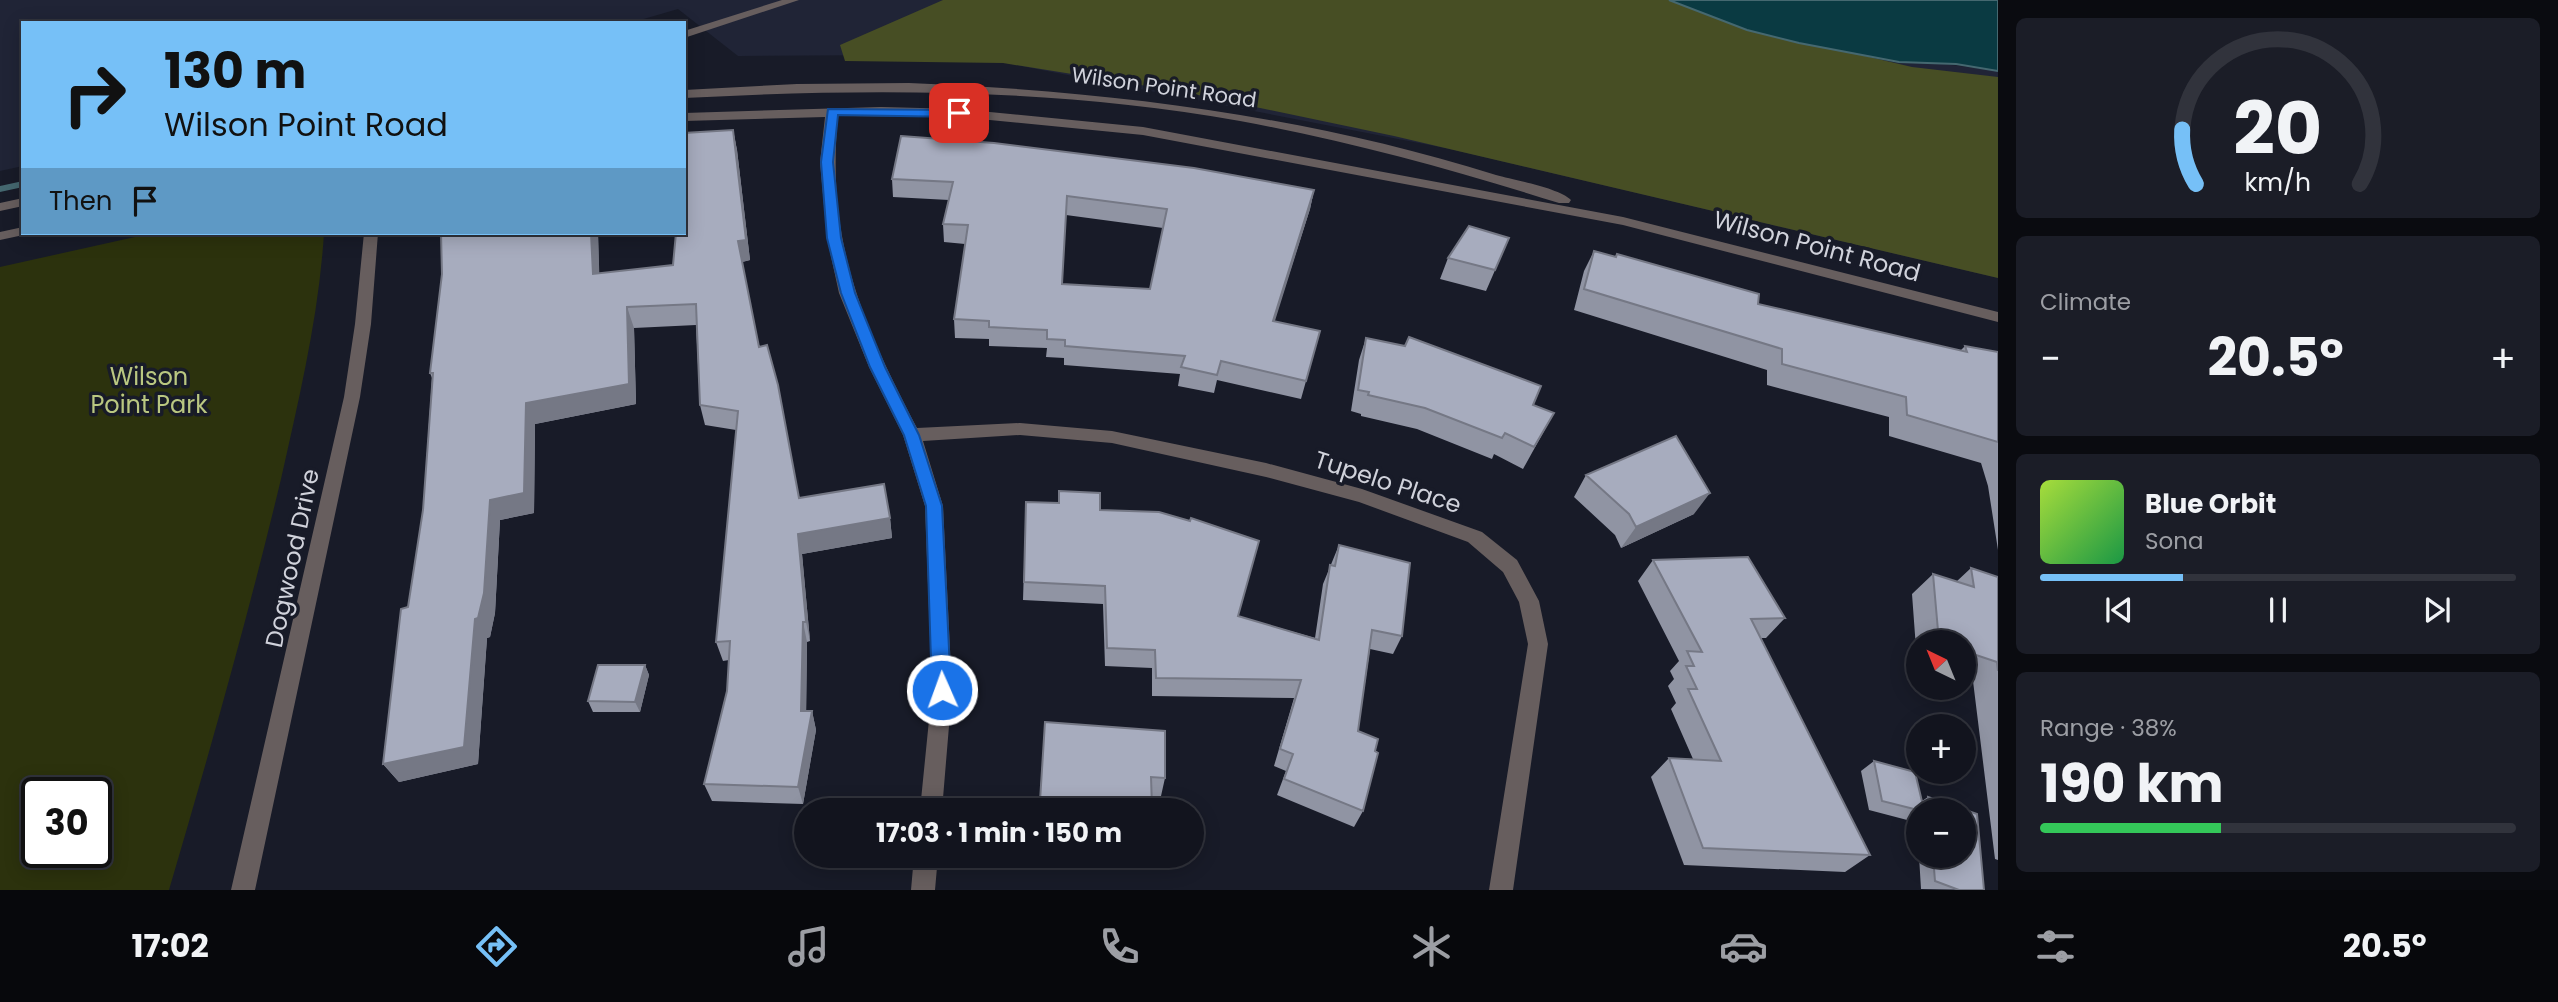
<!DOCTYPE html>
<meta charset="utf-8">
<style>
body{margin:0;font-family:Poppins,sans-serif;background:#1b1d27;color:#f1f3f6;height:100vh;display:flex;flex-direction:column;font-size:26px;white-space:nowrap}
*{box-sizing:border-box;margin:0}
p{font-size:23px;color:#9c9ea4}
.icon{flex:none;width:38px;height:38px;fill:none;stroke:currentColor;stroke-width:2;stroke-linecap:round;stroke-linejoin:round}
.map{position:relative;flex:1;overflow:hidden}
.details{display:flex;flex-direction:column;gap:18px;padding:18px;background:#0a0b10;width:560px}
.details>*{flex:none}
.guide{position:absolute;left:21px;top:21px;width:665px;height:214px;border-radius:0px;box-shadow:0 4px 18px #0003,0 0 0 2px #31333c;background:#76c0f7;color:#111;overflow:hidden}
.needle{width:46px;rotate:317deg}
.tools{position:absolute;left:1906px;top:630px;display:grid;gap:14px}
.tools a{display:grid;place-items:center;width:70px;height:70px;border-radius:50%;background:#12141e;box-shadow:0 4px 18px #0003,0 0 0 2px #31333c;font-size:35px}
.speed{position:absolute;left:21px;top:777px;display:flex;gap:14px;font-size:35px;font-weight:700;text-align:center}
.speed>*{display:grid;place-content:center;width:91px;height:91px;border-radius:50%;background:#12141e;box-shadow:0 4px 18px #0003,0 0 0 2px #31333c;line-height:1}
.speed .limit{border:4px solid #111;border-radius:10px;background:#fff;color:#111}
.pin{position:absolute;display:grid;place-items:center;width:60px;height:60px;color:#fff;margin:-30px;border-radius:14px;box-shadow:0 4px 10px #0006}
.me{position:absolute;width:77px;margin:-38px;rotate:358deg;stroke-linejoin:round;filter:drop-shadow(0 0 5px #0008)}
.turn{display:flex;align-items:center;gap:24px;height:147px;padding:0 28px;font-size:32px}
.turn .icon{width:91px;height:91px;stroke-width:2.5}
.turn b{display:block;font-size:49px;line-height:60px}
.then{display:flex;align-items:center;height:66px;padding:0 28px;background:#0003;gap:14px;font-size:26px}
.big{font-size:52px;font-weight:700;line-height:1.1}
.details .card{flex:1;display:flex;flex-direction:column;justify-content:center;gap:10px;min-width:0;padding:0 24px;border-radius:10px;background:#1b1d27}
.details .dial{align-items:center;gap:0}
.dial svg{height:182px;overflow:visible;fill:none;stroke:#31333c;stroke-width:7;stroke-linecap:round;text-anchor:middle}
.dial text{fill:#f1f3f6;stroke:none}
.song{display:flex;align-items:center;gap:21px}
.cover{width:84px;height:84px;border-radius:10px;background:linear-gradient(135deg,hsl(80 70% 55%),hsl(140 70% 35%))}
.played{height:7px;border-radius:4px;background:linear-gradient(90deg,#76c0f7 30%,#31333c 30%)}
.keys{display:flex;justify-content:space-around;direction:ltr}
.heat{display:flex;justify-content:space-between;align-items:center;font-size:38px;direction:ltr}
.charge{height:10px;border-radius:5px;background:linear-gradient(90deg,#34c759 38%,#31333c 0)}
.trip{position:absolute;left:794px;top:798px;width:410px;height:70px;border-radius:35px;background:#12141e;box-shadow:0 4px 18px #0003,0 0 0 2px #31333c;font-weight:700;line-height:70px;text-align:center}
.tabs{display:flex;height:112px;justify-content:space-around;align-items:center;background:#07080c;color:#9c9ea4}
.tabs .icon{width:49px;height:49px}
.tabs .on{color:#76c0f7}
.tabs b{font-size:32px;color:#f1f3f6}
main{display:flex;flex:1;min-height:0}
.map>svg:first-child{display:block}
</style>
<main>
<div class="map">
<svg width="1998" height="890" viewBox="0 0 1998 890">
<rect width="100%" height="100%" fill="#181b28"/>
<path fill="#202436" d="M0 0H1701L1825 39 1944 64 1998 71V278L1450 149 1006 63 900 55 738 56 678 9 630 23H23V166L0 171Z"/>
<path fill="#2c320d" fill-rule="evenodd" d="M153 233H324C319 315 299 399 281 479 248 617 209 754 169 890H0V267ZM37 793H96V852H37Z"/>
<path fill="#474e24" d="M943 0H1671L1801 41 1912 67 1998 77V278L1394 136 1184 92 1003 63 845 61 840 45Z"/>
<path fill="#0a3a42" stroke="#456870" stroke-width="2" d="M1669 0H1998V71L1956 64 1899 62 1799 43 1747 30Z"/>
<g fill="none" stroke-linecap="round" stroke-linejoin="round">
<path fill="#456870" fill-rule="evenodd" d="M23 181V187L0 192V186Z"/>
<path fill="#675e5e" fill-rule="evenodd" d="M782 0H799L684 38V31Z
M909 83C1108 91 1305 115 1496 175 1514 180 1559 188 1571 200L1569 203H1559C1454 170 1349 141 1240 121 1056 88 870 88 684 98V90L797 84Z
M881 107 959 109 1143 127 1623 217 1998 312V322L1623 225 1143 135 959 117 838 116C826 240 861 321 917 428L1020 423 1112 431 1266 463 1362 489 1482 532 1517 560 1539 601 1548 644 1513 890H1489L1528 644 1519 602 1503 572 1468 542 1359 502 1266 477 1112 443 1020 435 923 441 943 506 952 690 942 810H920L932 690 925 506 903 435 869 367 839 293 827 238 820 162 825 117 684 121V113Z
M23 198V206L0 211V203Z
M23 227V233L28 234 0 240V232Z
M364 233H378L371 324 360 397 255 890H231L344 397 355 324Z
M914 856H938L935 890H911Z"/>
</g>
<path fill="#9094a3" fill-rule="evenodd" d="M733 130 737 150 750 260 742 262 759 347 799 498 890 518 892 538 802 554 810 641 807 642 806 711H812L816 730 803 804 712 801 704 784 727 691 729 660 723 661 716 642 736 430 705 425 700 405 696 325 634 328 636 404 535 424 534 513 500 520 495 613 490 637 487 638 478 764 399 782 383 764 423 510 432 378 430 373 442 274 441 233H598L599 274 673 265Z
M892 179 1314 190 1310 209 1274 321 1320 331 1301 399 1217 380 1214 393 1178 386 1180 374 1064 365V358L1046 357 1047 348 989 346V339L955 338 954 319 965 244 944 242 943 224 949 200 893 197ZM1066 215 1163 228 1150 289 1062 284Z
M1509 238 1486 291 1440 279 1448 258Z
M1594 251 1615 257 1617 254 1758 304 1960 351 1965 346 1998 352V550L1988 486 1981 463 1889 436V417L1767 385V370L1574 310 1584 271Z
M1366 338 1554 413 1523 469 1494 454 1492 459 1417 429 1361 416V414L1351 411 1359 360Z
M1586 475 1694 514 1621 548 1615 535 1574 497Z
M1059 491 1100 510 1238 616 1315 638 1323 584 1339 545 1402 636 1393 654 1370 649 1358 731 1375 751 1363 811 1354 827 1277 795 1286 771 1274 766 1294 698 1152 696V668L1105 666 1103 604 1023 600 1026 502 1058 503Z
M1653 560 1785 618 1766 638H1761L1870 855 1845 872 1684 865 1651 777 1669 758 1693 759 1671 709 1676 703 1668 686 1674 679 1670 671 1679 661 1638 581Z
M1971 568 1998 577V860L1995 859 1973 681 1964 678V642H1918V663L1917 662 1912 594 1933 574 1956 582Z
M645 665 649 675 640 712H593L588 701Z
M1045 722 1165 778 1161 796H1152L1151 810H1039Z
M1874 761 1915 772 1922 801 1928 797 1977 814 1984 890 1921 889 1919 856H1964V810H1918V848L1916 818 1911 821 1869 810 1861 771Z"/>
<path fill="#757885" d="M733 130 737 150 750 260 742 262 738 241Z
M1314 190 1310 209 1269 340 1273 321Z
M591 233H598L600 295 593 274Z
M627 307 634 328 636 404 535 424 534 513 500 520 495 613 490 637 487 638 478 764 399 782 383 764 475 619 490 500 526 403Z
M1710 493 1694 514 1621 548 1636 527Z
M890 518 892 538 802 554 810 641 806 622 798 534Z
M803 622 807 642 806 729 801 711Z
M645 665 649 675 640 712 635 702Z
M812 711 816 730 803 804 798 787Z"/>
<path fill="#a7acbe" stroke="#757885" stroke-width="2" fill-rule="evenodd" d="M733 130 746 240 738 241 759 347 767 345 778 385 799 498 884 484 890 518 798 534 806 622H803L801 711H812L798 787 704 784 727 691 730 641 716 642 738 411 700 405 696 304 627 307 629 384 526 403 524 493 490 500 484 593 478 618 475 619 464 747 383 764 401 609 408 607 423 510 433 373H430L442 274 441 233H591L593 274 673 265 676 233H684V133Z
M901 136 994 143 1194 168 1314 190 1273 321 1320 331 1306 381 1221 361 1217 375 1181 367 1185 356 1065 346V340L1047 339V330L989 327V321L954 319 968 225 943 224 953 182 892 179ZM1067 196 1167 209 1150 289 1062 284Z
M1469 226 1509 238 1495 270 1448 258Z
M1594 251 1616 257 1617 254 1759 294 1758 304 1967 352 1965 346 1998 352V442L1907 415 1906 397 1782 364V349L1584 289Z
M1409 337 1541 386 1533 405 1554 413 1534 447 1505 433 1502 438 1425 408 1368 395 1369 392 1358 390 1366 338 1405 346Z
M1676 436 1710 493 1636 527 1629 514 1586 475Z
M1059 491 1100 493V510L1159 512 1190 521 1191 518 1259 541 1238 616 1319 640 1330 565 1335 566 1339 545 1410 563 1402 636 1372 630 1358 731 1378 739 1375 751 1378 753 1363 811 1284 779 1293 754 1280 749 1301 680 1156 678 1155 650 1107 648 1105 586 1024 582 1026 502 1059 503Z
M1748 557 1785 618 1751 619 1870 855 1703 848 1669 758 1721 761 1688 689H1697L1686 666H1694L1687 651 1702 652 1653 560Z
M1971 568 1998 577V671L1997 662 1964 651V642H1939L1933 574 1974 587Z
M598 665H645L635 702 588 701Z
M1045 722 1165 731V778L1151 777 1152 807 1040 801Z
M1874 761 1915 772 1924 810H1918L1882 801Z
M1928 797 1977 814 1984 890H1959L1935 881 1933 856H1964V810H1929Z"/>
<path fill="#1a73e8" stroke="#114b97" stroke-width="2" d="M828 109 959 110 965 113 959 117 838 115 833 162 841 238 855 293 885 367 919 435 942 506 951 690 948 696 942 699 935 696 932 690 926 506 904 435 870 367 841 293 827 238 821 162Z"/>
<g text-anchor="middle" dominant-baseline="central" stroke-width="7" stroke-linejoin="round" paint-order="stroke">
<g font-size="21" fill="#d0d2db" stroke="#181b28">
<text transform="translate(1164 87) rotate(8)">Wilson Point Road</text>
</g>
<g font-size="24" fill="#d0d2db" stroke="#181b28">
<text transform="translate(1817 246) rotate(15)">Wilson Point Road</text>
<text transform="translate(1388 482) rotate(18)">Tupelo Place</text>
<text transform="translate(292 558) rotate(-78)">Dogwood Drive</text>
</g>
<g font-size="24" fill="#bac781" stroke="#181b28">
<text x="149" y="376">Wilson<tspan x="149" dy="28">Point Park</tspan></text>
</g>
</g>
</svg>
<div class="tools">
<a><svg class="needle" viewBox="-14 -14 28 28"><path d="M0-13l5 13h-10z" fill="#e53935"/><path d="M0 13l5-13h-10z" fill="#9c9ea4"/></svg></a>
<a>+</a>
<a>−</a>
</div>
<div class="speed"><div class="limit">30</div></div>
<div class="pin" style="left:959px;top:113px;background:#d93025"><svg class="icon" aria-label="arrive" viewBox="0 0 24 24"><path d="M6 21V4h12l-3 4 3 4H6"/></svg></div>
<svg class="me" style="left:942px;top:690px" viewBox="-20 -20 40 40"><circle r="17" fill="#1a73e8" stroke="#fff" stroke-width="3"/><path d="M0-11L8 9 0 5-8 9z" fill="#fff"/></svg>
<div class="trip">17:03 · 1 min · 150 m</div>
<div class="guide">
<div class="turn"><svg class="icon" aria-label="right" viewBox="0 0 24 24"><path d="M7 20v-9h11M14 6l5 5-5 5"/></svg><div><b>130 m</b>Wilson Point Road</div></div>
<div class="then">Then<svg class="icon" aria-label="arrive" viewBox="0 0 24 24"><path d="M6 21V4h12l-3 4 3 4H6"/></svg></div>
</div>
</div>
<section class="details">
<div class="card dial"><svg viewBox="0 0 100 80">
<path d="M14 69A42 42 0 1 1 86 69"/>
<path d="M14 69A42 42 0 0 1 8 45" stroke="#76c0f7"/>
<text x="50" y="56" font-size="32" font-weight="700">20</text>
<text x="50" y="72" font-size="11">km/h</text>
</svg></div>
<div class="card"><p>Climate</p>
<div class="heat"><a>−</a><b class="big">20.5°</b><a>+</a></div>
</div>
<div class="card">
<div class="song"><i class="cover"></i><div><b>Blue Orbit</b><p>Sona</p></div></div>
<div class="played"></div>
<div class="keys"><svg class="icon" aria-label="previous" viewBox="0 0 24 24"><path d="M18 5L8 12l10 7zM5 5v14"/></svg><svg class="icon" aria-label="pause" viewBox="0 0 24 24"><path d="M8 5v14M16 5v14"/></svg><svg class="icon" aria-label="next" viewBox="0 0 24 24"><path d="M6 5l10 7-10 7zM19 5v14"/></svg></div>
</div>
<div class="card"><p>Range · 38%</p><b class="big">190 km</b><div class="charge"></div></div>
</section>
</main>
<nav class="tabs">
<b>17:02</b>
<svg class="icon on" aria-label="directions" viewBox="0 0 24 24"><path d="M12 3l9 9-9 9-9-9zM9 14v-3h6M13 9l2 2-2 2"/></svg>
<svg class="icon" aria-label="music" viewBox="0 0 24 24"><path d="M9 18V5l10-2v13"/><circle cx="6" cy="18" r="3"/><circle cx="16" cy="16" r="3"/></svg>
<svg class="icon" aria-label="phone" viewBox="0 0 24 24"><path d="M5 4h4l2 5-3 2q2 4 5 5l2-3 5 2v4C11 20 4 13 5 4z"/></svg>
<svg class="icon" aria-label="climate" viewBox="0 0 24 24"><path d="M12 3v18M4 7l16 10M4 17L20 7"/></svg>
<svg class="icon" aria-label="car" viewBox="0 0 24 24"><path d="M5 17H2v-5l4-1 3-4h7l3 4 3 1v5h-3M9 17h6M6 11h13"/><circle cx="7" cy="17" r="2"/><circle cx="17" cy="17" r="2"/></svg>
<svg class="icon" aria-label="filters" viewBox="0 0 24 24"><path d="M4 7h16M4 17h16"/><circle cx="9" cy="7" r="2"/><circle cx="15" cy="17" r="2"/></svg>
<b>20.5°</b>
</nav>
